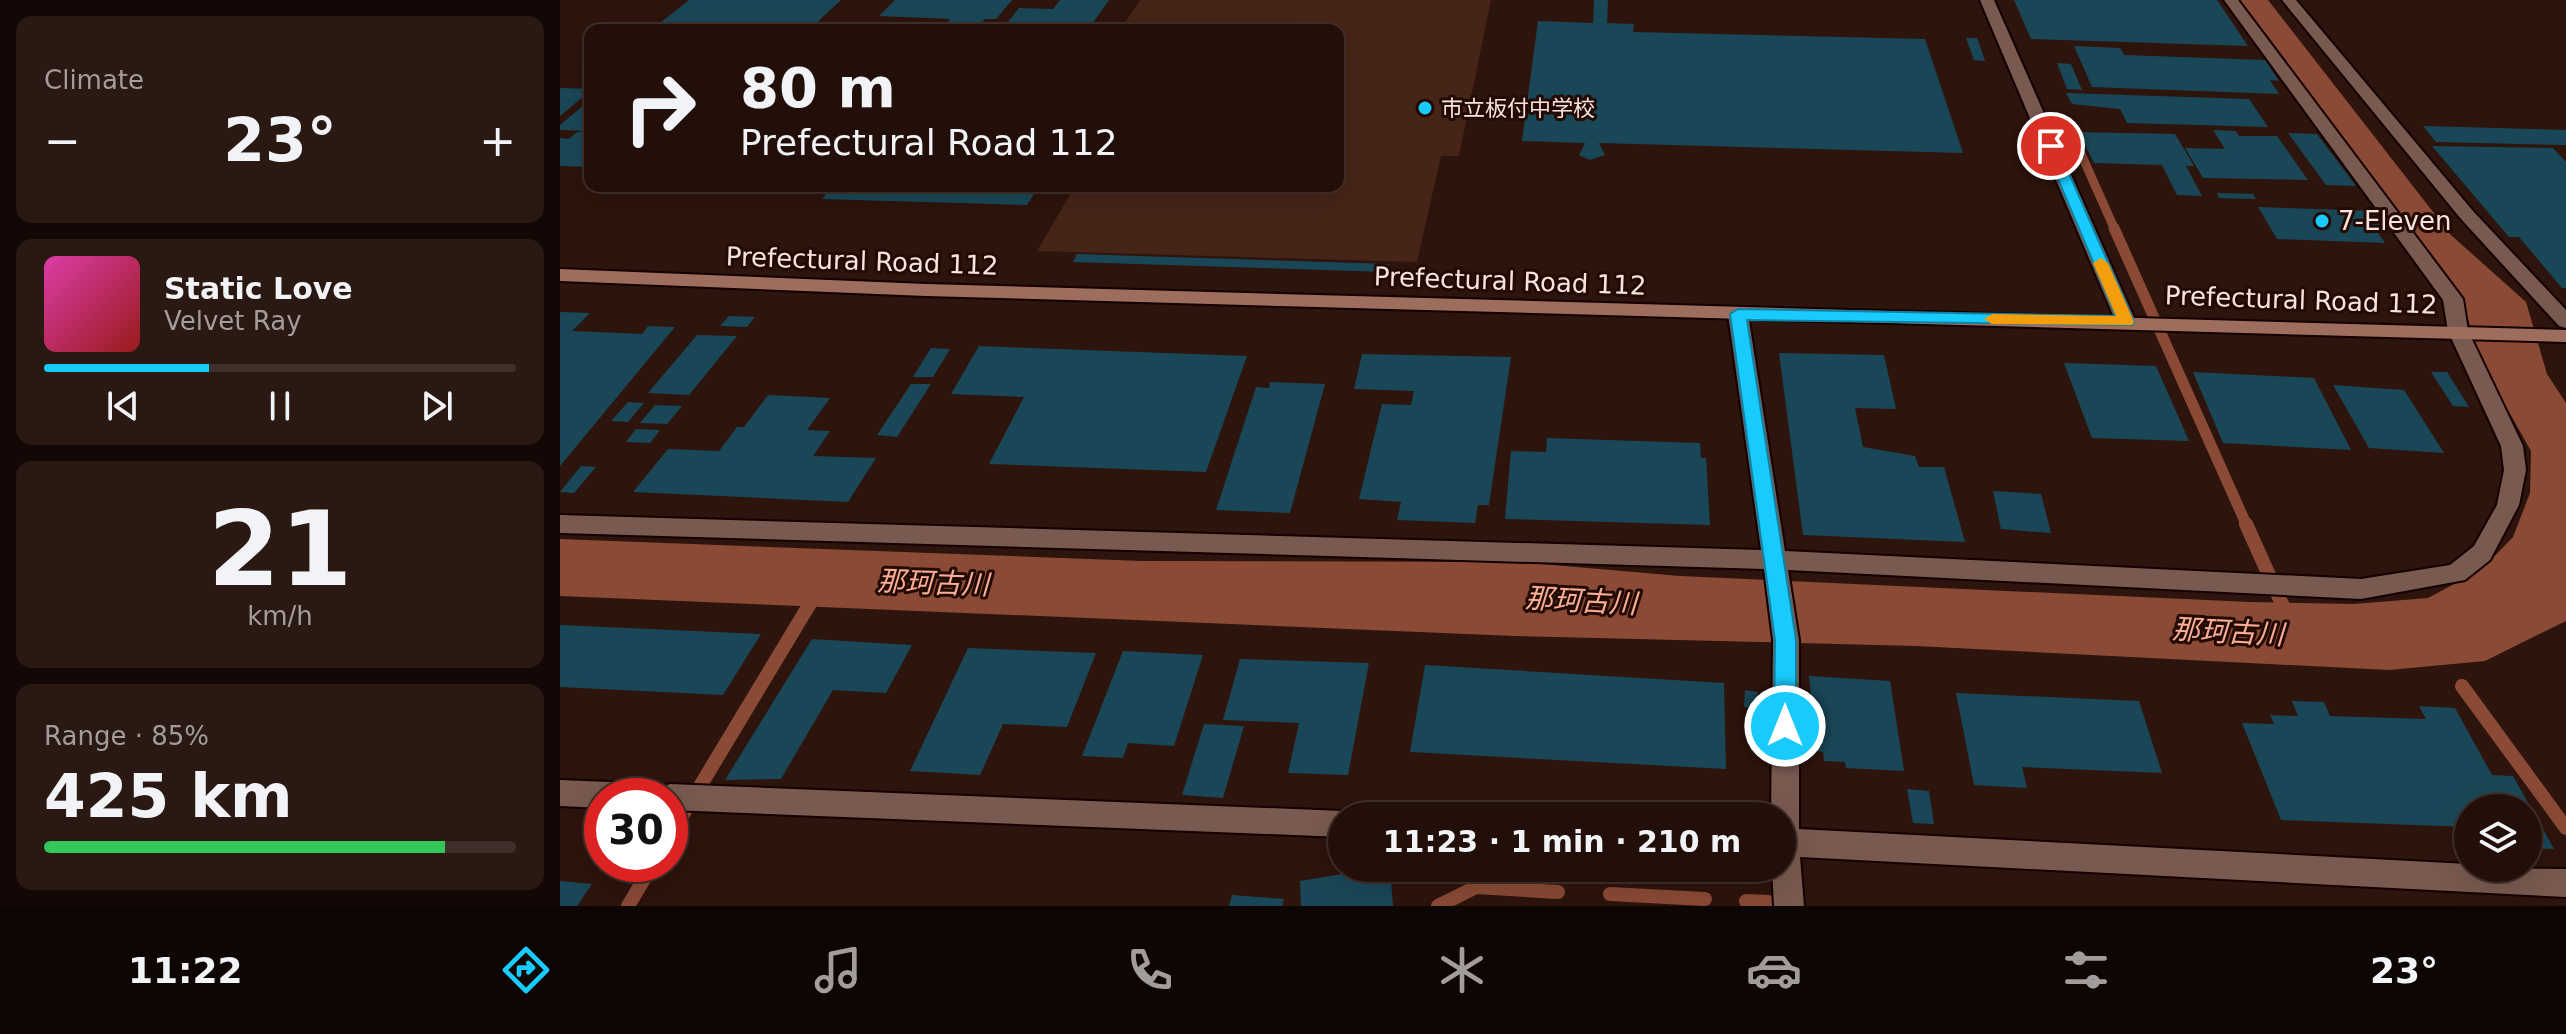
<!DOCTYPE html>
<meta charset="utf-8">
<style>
body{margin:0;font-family:"DejaVu Sans","Noto Sans JP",sans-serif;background:#2a1812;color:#f1f3f6;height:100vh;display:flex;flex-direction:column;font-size:30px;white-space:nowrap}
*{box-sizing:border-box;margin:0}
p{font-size:26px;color:#a29c9c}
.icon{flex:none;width:44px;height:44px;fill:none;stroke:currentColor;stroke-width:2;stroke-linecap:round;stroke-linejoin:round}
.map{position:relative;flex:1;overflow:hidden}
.panel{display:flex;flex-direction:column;gap:16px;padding:16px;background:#130805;width:560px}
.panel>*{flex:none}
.banner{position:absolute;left:24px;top:24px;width:760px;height:168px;border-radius:16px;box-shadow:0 8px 32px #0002,0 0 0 2px #3f2f2a;background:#220f09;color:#f1f3f6;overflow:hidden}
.buttons{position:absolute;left:1894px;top:794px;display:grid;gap:16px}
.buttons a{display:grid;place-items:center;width:88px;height:88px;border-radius:50%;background:#220f09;box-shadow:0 8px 32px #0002,0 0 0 2px #3f2f2a;font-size:40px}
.speed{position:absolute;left:24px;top:778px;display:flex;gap:16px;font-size:40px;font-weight:700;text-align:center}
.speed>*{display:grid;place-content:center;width:104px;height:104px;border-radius:50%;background:#220f09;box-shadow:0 8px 32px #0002,0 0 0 2px #3f2f2a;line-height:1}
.speed .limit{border:12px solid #d22;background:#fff;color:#111}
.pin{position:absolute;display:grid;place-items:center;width:68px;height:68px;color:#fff;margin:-34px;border:4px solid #fff;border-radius:50%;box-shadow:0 2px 8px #0007}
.me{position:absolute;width:88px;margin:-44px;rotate:0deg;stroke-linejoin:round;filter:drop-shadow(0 0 6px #0008)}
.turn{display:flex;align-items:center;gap:28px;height:168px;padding:0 24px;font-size:36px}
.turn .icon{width:104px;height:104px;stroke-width:2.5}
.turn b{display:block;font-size:56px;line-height:68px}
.big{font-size:60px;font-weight:700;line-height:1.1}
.panel .tile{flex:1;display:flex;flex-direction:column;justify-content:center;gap:12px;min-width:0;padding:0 28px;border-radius:16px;background:#2a1812}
.panel .dial{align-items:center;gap:0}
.dial b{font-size:104px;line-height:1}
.song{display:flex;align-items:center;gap:24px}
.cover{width:96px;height:96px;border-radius:12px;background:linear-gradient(135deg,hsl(320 70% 55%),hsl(0 70% 35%))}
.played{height:8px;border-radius:4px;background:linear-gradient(90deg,#19cafc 35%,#3f2f2a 35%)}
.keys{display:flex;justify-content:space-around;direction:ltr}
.heat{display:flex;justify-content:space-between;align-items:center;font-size:44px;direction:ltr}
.charge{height:12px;border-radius:6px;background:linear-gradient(90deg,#34c759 85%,#3f2f2a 0)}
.trip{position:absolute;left:768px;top:802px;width:468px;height:80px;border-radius:40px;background:#220f09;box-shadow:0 8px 32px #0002,0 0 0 2px #3f2f2a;font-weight:700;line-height:80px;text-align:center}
.menu{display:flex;height:128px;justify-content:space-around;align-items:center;background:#0e0604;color:#a29c9c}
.menu .icon{width:56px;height:56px}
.menu .active{color:#19cafc}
.menu b{font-size:36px;color:#f1f3f6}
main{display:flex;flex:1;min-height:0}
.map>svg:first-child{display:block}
</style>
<main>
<section class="panel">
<div class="tile"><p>Climate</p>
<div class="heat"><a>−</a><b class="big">23°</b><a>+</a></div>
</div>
<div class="tile">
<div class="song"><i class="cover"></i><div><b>Static Love</b><p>Velvet Ray</p></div></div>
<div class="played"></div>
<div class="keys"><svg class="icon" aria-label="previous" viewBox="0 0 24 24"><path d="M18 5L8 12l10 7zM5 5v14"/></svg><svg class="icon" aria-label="pause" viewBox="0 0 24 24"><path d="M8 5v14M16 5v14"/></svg><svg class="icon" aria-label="next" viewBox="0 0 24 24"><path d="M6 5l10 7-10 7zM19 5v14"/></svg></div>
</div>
<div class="tile dial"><b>21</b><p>km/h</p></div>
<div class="tile"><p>Range · 85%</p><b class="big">425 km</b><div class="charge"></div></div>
</section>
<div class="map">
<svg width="2006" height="906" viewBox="0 0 2006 906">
<rect width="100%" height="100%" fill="#2d140c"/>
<path fill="#472418" d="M580 0H931L899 156H881L857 262 477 251 515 186H778V30H560Z"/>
<path fill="#8a4a35" d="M1675 0H1708L1891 235 1966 302 1987 374 2006 403V621L1925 661 1829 670 1356 646 954 636 0 596V539L582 561 957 562 1120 576 1690 602 1794 604 1868 598 1922 569 1953 537 1970 493 1971 451 1923 366 1903 304Z"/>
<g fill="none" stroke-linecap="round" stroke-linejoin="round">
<path stroke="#8a4a35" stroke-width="9" d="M1510 129 1555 230"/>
<path stroke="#8a4a35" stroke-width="11" d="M1554 228 1687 526"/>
<path stroke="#8a4a35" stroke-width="14" d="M1686 524 1727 615
M1902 686 2006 828
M110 836 257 592
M1050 894 1145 899
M1186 901 1208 902V906
M68 906 93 864
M878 906 916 887 998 892"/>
</g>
<path fill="#1a4757" d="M129 0H281L249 30H91Z
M335 0H452L436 19H425L420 24 444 27 459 8 493 9 500 0H549L528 30H363L386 24 390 19 319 16Z
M1034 0H1048L1047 23 1074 24 1073 32 1365 39 1403 153 1039 143 1045 155 1030 160 1019 155 1025 143 962 141 978 21 1033 23Z
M1454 0H1657L1688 46 1471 39Z
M1406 38H1417L1425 61 1414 60Z
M1514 46 1560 48 1564 55 1705 60 1719 81 1710 80 1719 94 1532 87Z
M1497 63 1511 64 1522 90 1507 89Z
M0 88 30 89V91L0 116Z
M1506 93 1689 99 1708 127 1567 123 1560 109 1512 104Z
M30 100V131L0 130V125Z
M1863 126 2006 130V145L1876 142Z
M1653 130 1676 131 1679 136H1717L1748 180 1643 178 1625 148 1665 149Z
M17 132H30V167L0 166V138L9 139Z
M1513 132 1615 134 1634 166H1626L1642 196 1617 195 1602 165 1534 163 1525 145H1519Z
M1728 133 1757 134 1796 186 1766 185Z
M1872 146 1993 148 2006 162V288H2002L1959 237H1949Z
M162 186H479L467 205 262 199 266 194 159 190Z
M1657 193 1693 194 1696 199 1659 198Z
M1698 207 1812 211 1826 230H1816L1825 243 1717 239Z
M517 254 829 264 827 272 513 262Z
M0 312 30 313 12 331 82 334 88 326 115 327 0 466Z
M169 316 195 317 187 327 160 326Z
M137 335 177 336 129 395 88 393Z
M419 346 687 356 646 472 429 464 464 397 391 394Z
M371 348 390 349 373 377H353Z
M1219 353 1324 355 1336 409 1295 408 1303 447 1355 456 1359 467H1384L1405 542 1243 535Z
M802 354 951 357 929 505H918L915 523 837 520 841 502 799 499 822 404 851 405 854 391 794 389Z
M1504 363 1596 366 1629 441 1532 438Z
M1633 372 1754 378 1791 450 1663 443Z
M1871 372H1887L1909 407 1893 406Z
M710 382 765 384 730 513 656 510 696 387 709 388Z
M351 384H371L337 437 317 435Z
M1773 385 1844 390 1884 453 1809 448Z
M208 395 270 398 247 430 270 431 253 456 316 458 288 502 73 492 108 449 159 451 177 427H184Z
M68 402 84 403 68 422 51 421Z
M95 405 122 406 107 424 80 423Z
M76 429 100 430 90 443 66 442Z
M987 438 1140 443 1141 458H1146L1150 525 945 519 951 451 986 452Z
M21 466 36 467 14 493 0 492Z
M1433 491 1481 494 1491 533 1441 529Z
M0 625 201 634 163 695 0 687Z
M252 639 352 645 326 693 273 690 221 779 165 780Z
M408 648 536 653 507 727 443 724 420 775 350 771Z
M563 651 643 655 614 746 568 743 563 758 522 756Z
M680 659 809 663 788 775 728 773 739 723 663 720Z
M865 665 1164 683 1166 769 850 752Z
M1249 676 1330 681 1344 771 1286 768 1285 762 1264 761 1263 752 1256 751Z
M1185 690 1198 692 1196 708 1184 707Z
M1396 693 1579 701 1602 773 1462 767 1467 788 1414 785Z
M1732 701 1764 702 1770 716 1866 719 1859 706 1895 708 1932 775 1953 776 1994 849 1968 848V808H1908V827L1721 820 1682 723 1714 724 1710 715 1738 716Z
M644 724 684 726 663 798 622 795Z
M1347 789 1369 791 1374 824 1353 823Z
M818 868H830L833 906H741L740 881Z
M0 881 32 884 17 906H0Z
M672 895 724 899 722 906H669Z"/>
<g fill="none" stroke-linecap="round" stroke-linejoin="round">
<g stroke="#140100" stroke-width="4">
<path id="minor" d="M1420 0H1434L1576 322 1573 326 1566 328 1556 322Z
M1664 0H1678L1903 299 1908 331 1963 446 1966 470 1959 505 1930 560 1905 580 1801 599 1228 570 1239 640V829L1908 864V868L2006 869V897L1240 857 1244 906H1214L1212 868H1222V816H1211L1213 640 1204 569 0 533V515L1201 550 1168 314 1178 308 1188 314 1225 551 1801 579 1890 565 1914 546 1937 505 1944 470 1941 446 1888 331 1883 300Z
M1722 0H1736L1913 211 2006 310V328L1999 326 1901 219Z
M0 780 75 783 85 787 89 796H42V808L0 806Z
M110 784 782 811 793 816H782V837L110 810V796H96L100 788Z"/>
</g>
<g stroke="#140100" stroke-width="4">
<path id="secondary" d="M0 269 366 284 2006 330V342L366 296 0 281Z"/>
</g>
<use href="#minor" fill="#795a50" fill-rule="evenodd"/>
<use href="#secondary" fill="#9d6e5e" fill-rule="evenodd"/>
</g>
<path fill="#19cafc" stroke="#1083a4" stroke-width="2" d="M1491 142 1497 146 1574 322 1572 325 1187 320 1236 640V726L1233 733 1225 736 1218 733 1214 726 1215 640 1170 314 1178 309 1556 316 1484 146Z"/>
<path fill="#f59e0b" d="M1541 258 1548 263 1574 322 1572 325 1432 324 1424 319 1432 314 1556 316 1533 263Z"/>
<g fill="#19cafc" stroke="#230b04" stroke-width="3">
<circle cx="865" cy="108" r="8"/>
<circle cx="1762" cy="221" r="8"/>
</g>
<g text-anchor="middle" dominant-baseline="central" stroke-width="6" stroke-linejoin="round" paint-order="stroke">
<g font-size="22" fill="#f7e4de" stroke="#230b04" text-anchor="start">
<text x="881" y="108">市立板付中学校</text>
</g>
<g font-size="26" fill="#f7e4de" stroke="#230b04" text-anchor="start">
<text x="1778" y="221">7-Eleven</text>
</g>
<g font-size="26" fill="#f7e4de" stroke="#230b04">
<text transform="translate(302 261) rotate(2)">Prefectural Road 112</text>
<text transform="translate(950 281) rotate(2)">Prefectural Road 112</text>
<text transform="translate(1741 300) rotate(2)">Prefectural Road 112</text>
</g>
<g font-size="28" font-style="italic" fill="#fbae95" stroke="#230b04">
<text transform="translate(373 583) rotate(2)">那珂古川</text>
<text transform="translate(1021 601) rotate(3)">那珂古川</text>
<text transform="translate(1668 632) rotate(3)">那珂古川</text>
</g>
</g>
</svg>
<div class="buttons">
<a><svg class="icon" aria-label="layers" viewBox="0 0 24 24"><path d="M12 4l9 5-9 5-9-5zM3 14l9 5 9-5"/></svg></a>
</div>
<div class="speed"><div class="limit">30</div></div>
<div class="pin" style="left:1491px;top:146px;background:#d93025"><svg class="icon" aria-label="arrive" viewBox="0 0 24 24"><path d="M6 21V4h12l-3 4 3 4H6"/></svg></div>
<svg class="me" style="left:1225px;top:726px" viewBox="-20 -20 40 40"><circle r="17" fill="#19cafc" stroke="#fff" stroke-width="3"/><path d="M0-11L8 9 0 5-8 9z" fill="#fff"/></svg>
<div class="trip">11:23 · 1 min · 210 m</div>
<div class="banner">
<div class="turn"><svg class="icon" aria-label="right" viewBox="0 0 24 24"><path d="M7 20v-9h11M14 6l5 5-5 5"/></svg><div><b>80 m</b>Prefectural Road 112</div></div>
</div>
</div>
</main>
<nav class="menu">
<b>11:22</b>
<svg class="icon active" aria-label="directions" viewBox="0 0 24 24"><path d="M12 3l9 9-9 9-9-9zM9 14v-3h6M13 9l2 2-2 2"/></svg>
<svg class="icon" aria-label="music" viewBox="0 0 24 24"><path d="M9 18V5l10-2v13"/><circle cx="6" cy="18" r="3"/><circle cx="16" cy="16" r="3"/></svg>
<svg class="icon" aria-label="phone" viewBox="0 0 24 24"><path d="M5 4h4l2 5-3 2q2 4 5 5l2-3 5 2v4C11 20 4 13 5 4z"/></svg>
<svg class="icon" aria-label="climate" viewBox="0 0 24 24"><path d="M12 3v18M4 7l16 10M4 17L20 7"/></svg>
<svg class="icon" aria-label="car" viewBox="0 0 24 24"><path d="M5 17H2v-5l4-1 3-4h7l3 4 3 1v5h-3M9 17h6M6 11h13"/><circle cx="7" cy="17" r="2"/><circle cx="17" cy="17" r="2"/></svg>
<svg class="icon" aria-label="filters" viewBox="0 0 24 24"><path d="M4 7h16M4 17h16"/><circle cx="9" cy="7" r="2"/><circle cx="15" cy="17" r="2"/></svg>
<b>23°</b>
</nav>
